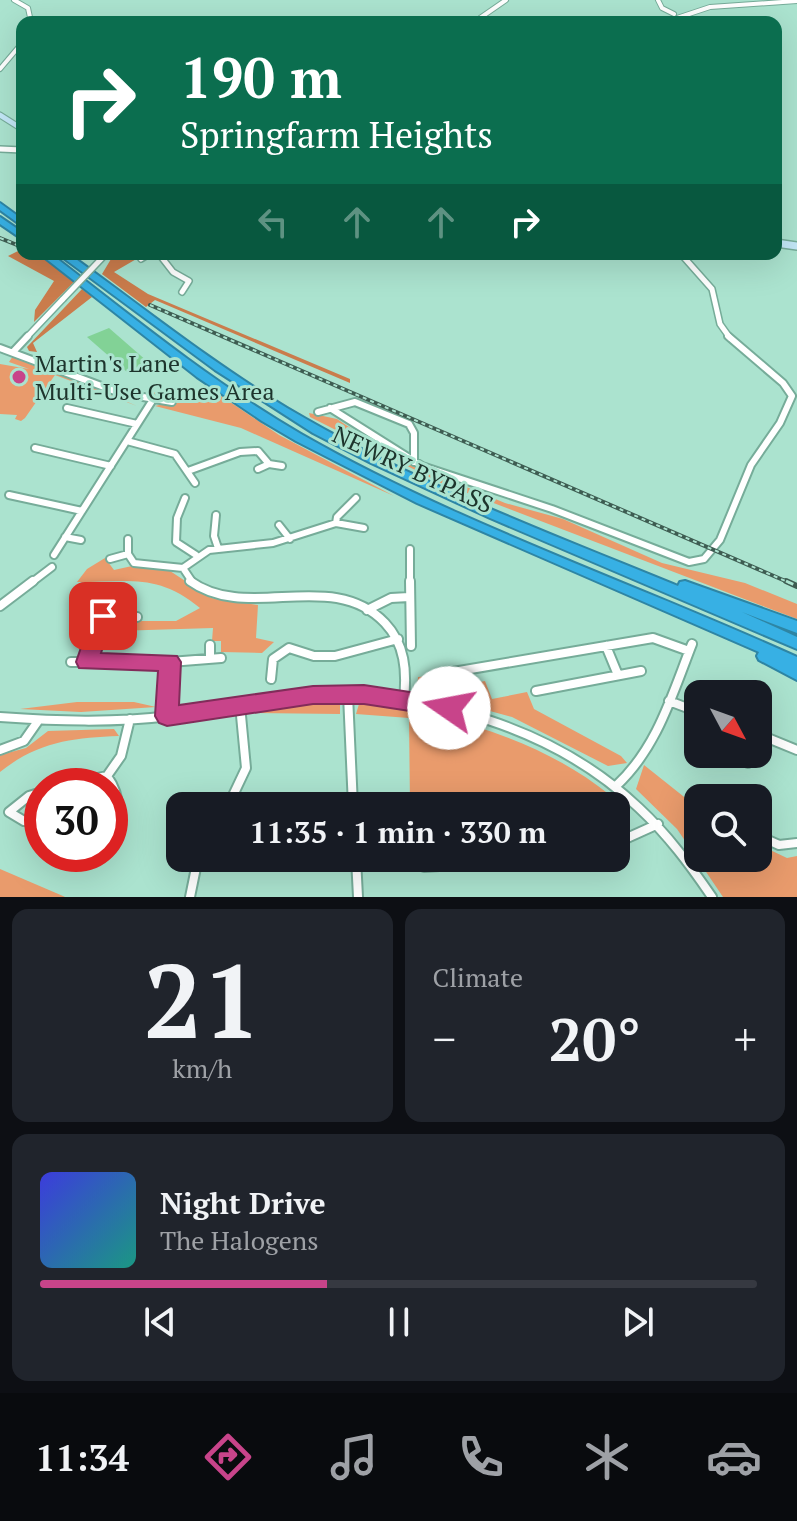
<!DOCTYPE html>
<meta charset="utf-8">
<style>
body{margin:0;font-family:"PT Serif",serif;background:#20242c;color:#f1f3f6;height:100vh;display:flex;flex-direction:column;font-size:30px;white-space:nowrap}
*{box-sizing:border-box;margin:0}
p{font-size:26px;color:#9ea1a6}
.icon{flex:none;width:44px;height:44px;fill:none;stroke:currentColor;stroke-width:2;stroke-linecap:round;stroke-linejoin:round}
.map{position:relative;height:897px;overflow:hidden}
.sheet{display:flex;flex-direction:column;gap:12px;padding:12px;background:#0d0f14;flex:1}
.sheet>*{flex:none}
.hud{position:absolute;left:16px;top:16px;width:766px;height:244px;border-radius:16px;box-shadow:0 8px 32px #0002;background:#0b6e4f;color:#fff;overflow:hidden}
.needle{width:52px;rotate:131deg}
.buttons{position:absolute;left:684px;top:680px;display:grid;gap:16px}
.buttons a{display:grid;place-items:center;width:88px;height:88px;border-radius:16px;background:#171b24;box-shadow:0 8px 32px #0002;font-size:40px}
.speed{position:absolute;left:24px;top:768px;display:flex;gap:16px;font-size:40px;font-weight:700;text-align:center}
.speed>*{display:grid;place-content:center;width:104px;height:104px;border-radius:50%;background:#171b24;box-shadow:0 8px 32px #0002;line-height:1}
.speed .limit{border:12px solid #d22;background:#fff;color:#111}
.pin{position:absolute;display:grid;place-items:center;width:68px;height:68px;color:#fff;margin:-34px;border-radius:16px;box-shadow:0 4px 12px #0006}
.me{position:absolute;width:88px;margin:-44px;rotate:282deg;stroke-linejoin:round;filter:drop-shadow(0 0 6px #0008)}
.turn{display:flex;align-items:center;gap:28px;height:168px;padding:0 32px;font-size:36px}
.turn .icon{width:104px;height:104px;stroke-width:2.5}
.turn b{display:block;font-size:56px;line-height:68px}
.lanes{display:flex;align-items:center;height:76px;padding:0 32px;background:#0003;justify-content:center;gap:40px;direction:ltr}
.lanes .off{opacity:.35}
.big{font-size:60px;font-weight:700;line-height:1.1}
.sheet .tile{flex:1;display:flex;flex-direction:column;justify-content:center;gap:12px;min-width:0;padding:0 28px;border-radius:16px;background:#20242c}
.sheet .dial{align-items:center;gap:0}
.dial b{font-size:104px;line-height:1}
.song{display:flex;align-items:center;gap:24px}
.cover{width:96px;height:96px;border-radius:12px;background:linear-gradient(135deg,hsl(240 70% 55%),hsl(170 70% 35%))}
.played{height:8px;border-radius:4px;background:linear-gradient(90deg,#c8448a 40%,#363941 40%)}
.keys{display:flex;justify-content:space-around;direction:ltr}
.heat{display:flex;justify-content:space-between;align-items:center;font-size:44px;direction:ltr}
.sheet .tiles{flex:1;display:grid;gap:12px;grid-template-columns:1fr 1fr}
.tile:last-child{grid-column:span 2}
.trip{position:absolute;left:166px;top:792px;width:464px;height:80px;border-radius:16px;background:#171b24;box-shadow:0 8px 32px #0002;font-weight:700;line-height:80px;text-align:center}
.tab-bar{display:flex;height:128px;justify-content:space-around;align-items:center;background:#090b0e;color:#9ea1a6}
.tab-bar .icon{width:56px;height:56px}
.tab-bar .on{color:#c8448a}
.tab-bar b{font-size:36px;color:#f1f3f6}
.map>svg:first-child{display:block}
</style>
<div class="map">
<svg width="797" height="897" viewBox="0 0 797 897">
<rect width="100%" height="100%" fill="#abe3cf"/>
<path fill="#e99b6c" d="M13 356 52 370 38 371V374L54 371 137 406 55 375 25 418 21 421 15 419 17 415 0 414V364L29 369 9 362Z
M205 385 279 435 394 496 241 428 155 406 175 401 152 397 146 391 180 397Z
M309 413 337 419 394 457 505 503 563 519 662 563 745 583 797 604V619L441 483 310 417Z
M105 558 114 570 141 564 164 567 211 598 258 605 256 638 274 642 262 653 221 652V641H212L213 628 115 631 117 621H176L200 608C158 573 128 582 77 582L87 569Z
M449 675 455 687 485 681 492 699 527 692 534 709 621 756 627 763 608 766 512 717 417 691 418 677Z
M77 702H134L156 707 81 712 20 709Z
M327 703 340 705V714L250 713 278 706Z
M359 704C449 714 537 737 610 795L584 806H410L409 718 356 714Z
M114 729 119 736C73 738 39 741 0 772V755L26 748 48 731Z
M644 765 698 808V858H762L768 849 787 858 797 856V897H723L677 829 636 789Z
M0 869 63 896 65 897H0Z"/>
<path fill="#ca7c4c" d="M22 249V254H38L75 281 34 322 35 310 54 281 8 256Z
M114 254H145L114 272 148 294 350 379V383L155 300 146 307 102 274Z
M82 289 92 297 33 343 37 352 29 351 27 347Z"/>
<path fill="#82d296" d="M109 328 148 362 127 372 87 337Z"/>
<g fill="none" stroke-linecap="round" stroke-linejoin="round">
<g stroke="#76ac99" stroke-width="6">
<path id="street-far3" d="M14 0 28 8 31 22
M658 0 662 8 674 14
M481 22 480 18 506 0
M665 22 710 7 797 1
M0 69 22 43"/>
</g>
<g stroke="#76ac99" stroke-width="8">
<path id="street-far2" d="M0 149 22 150
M159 254 173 272 189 281 182 292
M681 254 712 289 720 324 730 338
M141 259 149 254
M26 338 63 299"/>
</g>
<g stroke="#76ac99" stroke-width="10">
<path id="street-far1" d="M0 348 120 393 172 402
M13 352 28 336
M67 408 137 424
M330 408 422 466 552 509 689 562 704 559 720 540 751 465 780 423 792 396 783 383 728 336
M318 412 355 402 409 424 414 433V462
M127 441 175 454 195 483
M35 448 111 466
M258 469 269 464 282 466
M188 471 240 452 258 451 269 464
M9 495 82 511
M185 498 177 518 176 542 196 555
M216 515 214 536 218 548
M336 523 337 517 356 498
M279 525 290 539
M65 537 81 540
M128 539V554L134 563 183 568
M410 549V583
M54 555 152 401
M110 559 128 554
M31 583 52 567
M193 583 183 568 209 550 273 543 336 523 364 528"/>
</g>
<g stroke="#76ac99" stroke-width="12">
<path id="street" d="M190 581C248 623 332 567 385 623 405 644 407 671 404 699
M410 581 411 646
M0 606 33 581
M367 610 391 598 409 597
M137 617 103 616 87 662H170L167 716
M210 645V659
M606 646 618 675
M71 662H87
M170 662 221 658
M453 672 653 638 689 651
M271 679 273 659 289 648 314 656H335L398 639
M536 691 641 671
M348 695 353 806
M669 701 698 712
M0 717C57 721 113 723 170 716 218 710 266 697 314 695 430 692 554 727 639 808 668 835 690 865 712 897
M758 734 797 750
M0 750 24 741 38 721
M748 763 749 754
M59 786 107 776
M616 786C657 748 672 695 692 644
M228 806 246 768 240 705
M24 821 9 812 29 796 42 792
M761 837 779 845 797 843
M110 842C119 818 123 798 107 776L121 756 130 719
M616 843 658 824
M356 858 358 897
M424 867 564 858
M190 897 198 858"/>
</g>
<g stroke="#76ac99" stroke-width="7">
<path id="secondary-far1" d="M0 115 22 129"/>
</g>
<g stroke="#76ac99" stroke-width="10">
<path id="secondary" d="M776 243 797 246"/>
</g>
<g stroke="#2e85a4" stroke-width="4">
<path id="highway" d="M0 203 22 219V226L0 210Z
M0 217 22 232V239L0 224Z
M40 254H51C132 317 212 382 301 434 458 524 632 582 797 657V680L759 660 757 656 759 652 417 503 296 441 262 421 197 377Z
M58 254H69C141 306 211 362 287 408 410 481 546 532 678 586L680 582 685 581 797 621V633L742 612 797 637V649L490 518 371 463 313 433 215 370Z"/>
</g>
<use href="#street-far3" stroke="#fff" stroke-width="4"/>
<use href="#street-far2" stroke="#fff" stroke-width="5"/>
<use href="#street-far1" stroke="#fff" stroke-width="6"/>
<use href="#street" stroke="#fff" stroke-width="8"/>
<use href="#secondary-far1" stroke="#c3e7f7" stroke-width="5"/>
<use href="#secondary" stroke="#c3e7f7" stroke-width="7"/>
<use href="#highway" fill="#37b0e4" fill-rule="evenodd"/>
<g stroke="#3e5d52" stroke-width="4">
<path id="rail-far1" d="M0 238 22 247
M150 305 790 583"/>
</g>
<g stroke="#3e5d52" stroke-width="6">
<path id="rail" d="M786 581 797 586"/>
</g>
<use href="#rail-far1" stroke="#abe3cf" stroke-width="2" stroke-dasharray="4" stroke-linecap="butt"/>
<use href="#rail" stroke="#abe3cf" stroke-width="3" stroke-dasharray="8" stroke-linecap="butt"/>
<g stroke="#76ac99" stroke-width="8" stroke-linecap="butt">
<path id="street-bridge" d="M63 299 104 256"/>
</g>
<use href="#street-bridge" stroke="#fff" stroke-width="5"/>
</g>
<path fill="#c8448a" stroke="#822c5a" stroke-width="2" d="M103 608 113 616 101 653 177 656 181 662 179 705 313 686 364 685 449 698 457 701 460 708 457 714 449 717 364 704H313L167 726 159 723 155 716 158 671 79 668 76 662 92 616Z"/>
<circle fill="#c8448a" stroke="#abe3cf" stroke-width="3" cx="19" cy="377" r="8"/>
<g text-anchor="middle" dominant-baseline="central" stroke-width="6" stroke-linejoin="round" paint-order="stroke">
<g font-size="24" fill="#1d342c" stroke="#abe3cf" text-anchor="start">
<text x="35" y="363">Martin's Lane<tspan x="35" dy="28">Multi-Use Games Area</tspan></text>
</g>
<g font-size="24" fill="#1d342c" stroke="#abe3cf">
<text transform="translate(413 469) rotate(25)">NEWRY BYPASS</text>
</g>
</g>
</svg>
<div class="buttons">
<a><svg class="needle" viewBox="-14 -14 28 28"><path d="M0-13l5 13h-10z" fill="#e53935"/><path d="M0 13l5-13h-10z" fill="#9ea1a6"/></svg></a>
<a><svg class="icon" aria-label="search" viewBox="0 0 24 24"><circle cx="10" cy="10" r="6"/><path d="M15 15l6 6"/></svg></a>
</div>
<div class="speed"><div class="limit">30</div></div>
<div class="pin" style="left:103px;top:616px;background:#d93025"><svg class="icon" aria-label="arrive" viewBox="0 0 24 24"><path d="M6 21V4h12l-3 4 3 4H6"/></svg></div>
<svg class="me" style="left:449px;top:708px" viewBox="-20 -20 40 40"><circle r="19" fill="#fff"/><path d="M0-13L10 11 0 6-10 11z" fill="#c8448a"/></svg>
<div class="trip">11:35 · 1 min · 330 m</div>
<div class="hud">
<div class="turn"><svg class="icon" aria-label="right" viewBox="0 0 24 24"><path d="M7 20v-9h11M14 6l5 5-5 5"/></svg><div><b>190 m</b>Springfarm Heights</div></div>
<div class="lanes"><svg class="icon off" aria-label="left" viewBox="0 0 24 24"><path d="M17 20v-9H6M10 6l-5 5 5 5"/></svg><svg class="icon off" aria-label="ahead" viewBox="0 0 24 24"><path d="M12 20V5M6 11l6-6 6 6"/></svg><svg class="icon off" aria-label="ahead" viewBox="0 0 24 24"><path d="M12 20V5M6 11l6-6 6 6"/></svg><svg class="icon" aria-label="right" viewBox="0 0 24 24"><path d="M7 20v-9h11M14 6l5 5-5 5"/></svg></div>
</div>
</div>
<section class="sheet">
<div class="tiles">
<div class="tile dial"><b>21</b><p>km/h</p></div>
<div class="tile"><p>Climate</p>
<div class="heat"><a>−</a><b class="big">20°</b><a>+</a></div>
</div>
<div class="tile">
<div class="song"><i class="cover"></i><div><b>Night Drive</b><p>The Halogens</p></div></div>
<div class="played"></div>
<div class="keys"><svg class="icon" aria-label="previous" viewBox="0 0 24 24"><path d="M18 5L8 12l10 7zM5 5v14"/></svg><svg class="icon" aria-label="pause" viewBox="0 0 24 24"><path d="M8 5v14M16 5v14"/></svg><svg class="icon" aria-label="next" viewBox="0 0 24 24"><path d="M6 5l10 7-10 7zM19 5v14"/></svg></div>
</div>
</div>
</section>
<nav class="tab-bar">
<b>11:34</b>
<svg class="icon on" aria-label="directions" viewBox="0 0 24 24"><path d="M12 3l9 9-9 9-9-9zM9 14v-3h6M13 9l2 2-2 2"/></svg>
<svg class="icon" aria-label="music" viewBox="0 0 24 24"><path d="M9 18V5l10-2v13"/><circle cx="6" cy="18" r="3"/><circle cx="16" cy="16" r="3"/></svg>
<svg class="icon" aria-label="phone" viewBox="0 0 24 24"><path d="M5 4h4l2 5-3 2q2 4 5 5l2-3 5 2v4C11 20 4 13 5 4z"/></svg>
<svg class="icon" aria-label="climate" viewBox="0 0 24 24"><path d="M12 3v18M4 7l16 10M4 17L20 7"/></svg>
<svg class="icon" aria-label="car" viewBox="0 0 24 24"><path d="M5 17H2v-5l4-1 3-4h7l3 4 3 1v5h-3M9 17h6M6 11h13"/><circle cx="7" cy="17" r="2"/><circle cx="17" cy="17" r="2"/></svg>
</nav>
